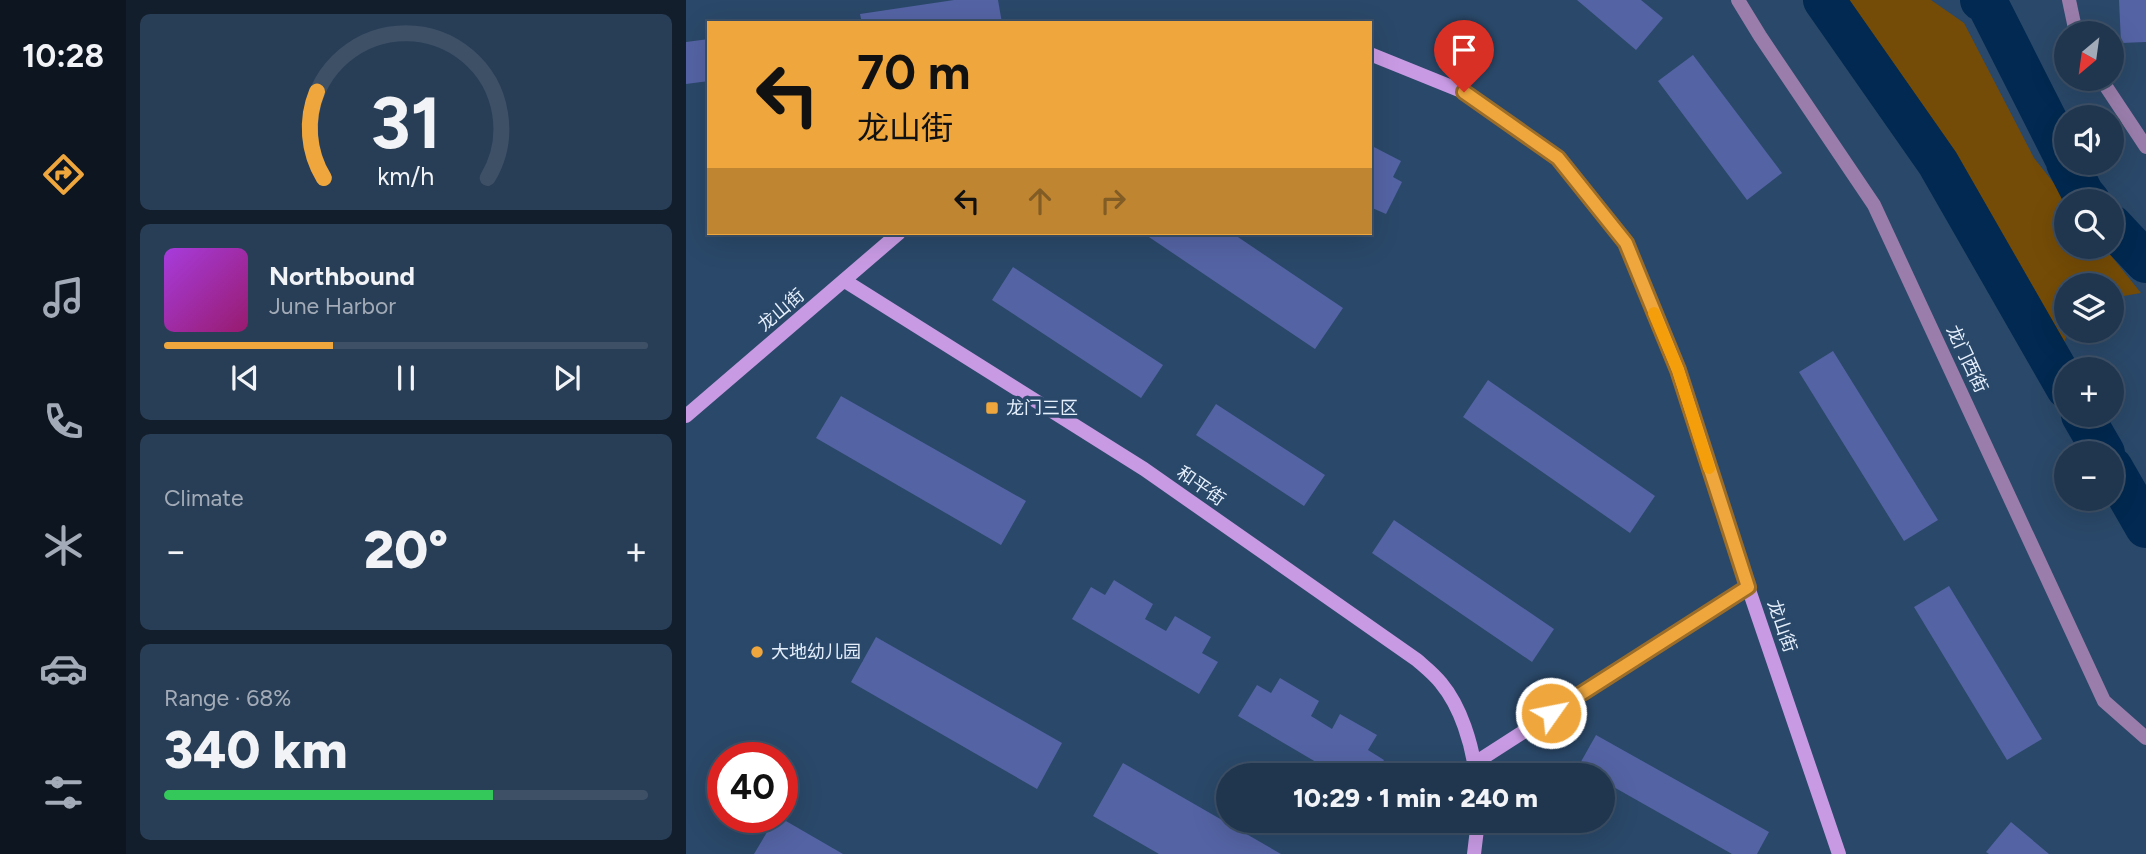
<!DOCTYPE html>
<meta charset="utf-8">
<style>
body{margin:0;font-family:Figtree,"Noto Sans SC",sans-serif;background:#283e56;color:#f1f3f6;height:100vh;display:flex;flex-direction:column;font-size:26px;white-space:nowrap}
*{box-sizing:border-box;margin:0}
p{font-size:23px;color:#a2abb7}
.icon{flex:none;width:38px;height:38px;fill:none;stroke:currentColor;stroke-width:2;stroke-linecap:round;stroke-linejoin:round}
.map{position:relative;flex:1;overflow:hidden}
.panel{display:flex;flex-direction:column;gap:14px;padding:14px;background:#121e2b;width:560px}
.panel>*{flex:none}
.hud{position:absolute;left:21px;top:21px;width:665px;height:214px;border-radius:0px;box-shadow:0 7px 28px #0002,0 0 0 2px #3d5066;background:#efa73d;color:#111;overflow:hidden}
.needle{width:46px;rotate:209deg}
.fabs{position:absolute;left:1368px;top:21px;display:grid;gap:14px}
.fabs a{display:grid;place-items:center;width:70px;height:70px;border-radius:50%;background:#20364f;box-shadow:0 7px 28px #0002,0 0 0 2px #3d5066;font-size:35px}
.speed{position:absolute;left:21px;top:742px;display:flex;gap:14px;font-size:35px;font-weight:700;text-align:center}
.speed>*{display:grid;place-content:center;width:91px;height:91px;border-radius:50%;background:#20364f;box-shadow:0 7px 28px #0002,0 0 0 2px #3d5066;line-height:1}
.speed .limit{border:10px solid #d22;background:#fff;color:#111}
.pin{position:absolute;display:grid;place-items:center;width:60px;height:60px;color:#fff;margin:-72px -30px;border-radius:50% 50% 50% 0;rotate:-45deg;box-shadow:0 0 7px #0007}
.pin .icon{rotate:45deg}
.me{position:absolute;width:77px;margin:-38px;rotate:57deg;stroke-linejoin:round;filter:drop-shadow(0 0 5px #0008)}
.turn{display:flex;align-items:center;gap:24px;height:147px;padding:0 35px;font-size:32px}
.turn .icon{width:91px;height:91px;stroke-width:2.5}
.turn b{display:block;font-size:49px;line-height:60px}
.lanes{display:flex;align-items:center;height:66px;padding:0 35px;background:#0003;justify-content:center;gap:35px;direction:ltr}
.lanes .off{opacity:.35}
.big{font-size:52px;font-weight:800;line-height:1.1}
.panel .card{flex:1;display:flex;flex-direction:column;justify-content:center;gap:10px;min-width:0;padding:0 24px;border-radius:10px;background:#283e56}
.panel .dial{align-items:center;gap:0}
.dial svg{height:182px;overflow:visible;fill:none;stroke:#3d5066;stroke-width:7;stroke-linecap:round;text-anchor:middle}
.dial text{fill:#f1f3f6;stroke:none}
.song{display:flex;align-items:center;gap:21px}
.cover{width:84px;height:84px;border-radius:10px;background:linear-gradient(135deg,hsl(280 70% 55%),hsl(320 70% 35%))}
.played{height:7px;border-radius:4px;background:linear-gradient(90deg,#efa73d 35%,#3d5066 35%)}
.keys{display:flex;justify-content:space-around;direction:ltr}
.heat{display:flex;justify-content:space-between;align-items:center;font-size:38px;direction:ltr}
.charge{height:10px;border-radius:5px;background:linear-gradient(90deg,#34c759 68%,#3d5066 0)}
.trip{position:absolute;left:530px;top:763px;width:399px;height:70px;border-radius:35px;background:#20364f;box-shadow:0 7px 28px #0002,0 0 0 2px #3d5066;font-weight:800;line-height:70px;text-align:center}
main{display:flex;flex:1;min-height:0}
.tab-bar{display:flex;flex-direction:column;width:126px;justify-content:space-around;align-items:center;background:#0d1620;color:#a2abb7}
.tab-bar .icon{width:49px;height:49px}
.tab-bar .active{color:#efa73d}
.tab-bar b{font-size:32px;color:#f1f3f6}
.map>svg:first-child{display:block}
</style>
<main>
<nav class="tab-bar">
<b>10:28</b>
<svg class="icon active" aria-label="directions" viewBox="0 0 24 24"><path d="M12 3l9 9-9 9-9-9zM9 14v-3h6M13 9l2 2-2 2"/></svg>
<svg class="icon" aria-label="music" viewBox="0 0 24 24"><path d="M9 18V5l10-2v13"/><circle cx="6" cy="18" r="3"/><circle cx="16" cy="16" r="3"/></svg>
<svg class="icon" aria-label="phone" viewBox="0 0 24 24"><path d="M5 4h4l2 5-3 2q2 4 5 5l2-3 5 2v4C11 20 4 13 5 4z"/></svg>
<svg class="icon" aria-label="climate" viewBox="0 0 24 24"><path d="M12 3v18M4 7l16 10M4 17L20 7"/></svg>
<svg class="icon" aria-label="car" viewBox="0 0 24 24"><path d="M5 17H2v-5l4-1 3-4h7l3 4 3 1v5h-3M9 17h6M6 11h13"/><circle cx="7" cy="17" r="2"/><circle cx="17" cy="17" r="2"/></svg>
<svg class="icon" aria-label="filters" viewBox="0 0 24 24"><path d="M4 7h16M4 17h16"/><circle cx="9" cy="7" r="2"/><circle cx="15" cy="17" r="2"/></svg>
</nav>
<section class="panel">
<div class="card dial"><svg viewBox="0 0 100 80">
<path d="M14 69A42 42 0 1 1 86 69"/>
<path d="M14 69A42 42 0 0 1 11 31" stroke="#efa73d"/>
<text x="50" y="56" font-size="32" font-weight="700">31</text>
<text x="50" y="72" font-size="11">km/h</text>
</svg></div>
<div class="card">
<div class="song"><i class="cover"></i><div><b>Northbound</b><p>June Harbor</p></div></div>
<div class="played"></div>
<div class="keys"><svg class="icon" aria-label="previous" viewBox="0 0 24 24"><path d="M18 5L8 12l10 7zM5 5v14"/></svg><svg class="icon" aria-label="pause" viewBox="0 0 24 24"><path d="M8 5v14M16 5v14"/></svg><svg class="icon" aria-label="next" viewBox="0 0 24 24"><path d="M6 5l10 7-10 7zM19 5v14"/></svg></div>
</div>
<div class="card"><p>Climate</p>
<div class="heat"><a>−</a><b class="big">20°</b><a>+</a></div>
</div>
<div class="card"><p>Range · 68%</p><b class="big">340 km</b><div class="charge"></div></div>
</section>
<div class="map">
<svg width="1460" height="854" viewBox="0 0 1460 854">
<rect width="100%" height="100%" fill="#2a4869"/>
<path fill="#754c07" d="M1159 0H1245L1278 23 1348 158 1382 201 1381 247H1418L1455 293 1426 298V285H1381V331H1383L1374 351 1249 129Z"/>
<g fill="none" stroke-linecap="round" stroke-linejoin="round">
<path stroke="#012951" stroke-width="42" d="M1138 0 1252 163 1381 388
M1295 0 1301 3 1381 161
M1381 163 1397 194 1403 201
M1426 226 1460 262
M1396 415 1418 453
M1426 468 1460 527"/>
</g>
<path fill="#5463a4" d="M268 0H312L316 23H176L174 14Z
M891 0H955L977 18 950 50Z
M1433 0H1460V42L1435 43Z
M23 39V81L0 84V42Z
M1007 55 1096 173 1061 200 972 81Z
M684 145 715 161 707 177 716 182 700 214 684 207Z
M457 233H546L657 308 629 349Z
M327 267 477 365 455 398 306 300Z
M1147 351 1252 520 1218 541 1113 372Z
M802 380 969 496 944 533 777 417Z
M155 396 340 501 315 545 130 438Z
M530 404 639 475 618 506 510 435Z
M708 520 868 629 846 662 686 553Z
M428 580 467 604 459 619 480 631 489 616 525 637 516 653 532 662 513 694 386 619 405 587 419 595Z
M1263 586 1356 739 1321 760 1228 607Z
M190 637 376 743 351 789 165 682Z
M594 678 633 701 625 716 646 729 654 714 691 735 682 750 698 760 689 775H652L552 716 571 685 585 693Z
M910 735 1083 832 1071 854H1046L917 781V775H906L892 767Z
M437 763 595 854H473L407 816Z
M90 817H93L157 854H68Z
M1325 822 1363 854H1303L1300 852Z"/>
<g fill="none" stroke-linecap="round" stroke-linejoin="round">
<path stroke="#9a7dab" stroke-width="14" d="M1052 0 1074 36 1188 205 1418 701 1460 738
M1383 0 1390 33
M1415 79 1460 147"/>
<path stroke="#c89ae3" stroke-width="14" d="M684 54 778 92 872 158 940 243 992 370 1062 587 1153 854
M159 281 458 469 731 660C739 667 748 674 755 683 775 707 786 744 790 775
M0 416 213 233
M789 763 1062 587
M788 854 792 821"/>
</g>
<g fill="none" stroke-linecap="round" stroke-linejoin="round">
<g stroke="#9b6d28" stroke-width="18">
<path id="route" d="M778 92 872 158 940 243 992 370 1062 587 865 713"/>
</g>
<use href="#route" stroke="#efa73d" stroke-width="12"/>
<path stroke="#f59e0b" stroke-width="12" d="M968 313 992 370 1023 468"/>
</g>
<g fill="#efa73d" stroke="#2a4869" stroke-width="2.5">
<rect x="299" y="401" width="14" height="14" rx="3.5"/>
<circle cx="71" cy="652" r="7"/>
</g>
<g text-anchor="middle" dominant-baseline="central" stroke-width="7" stroke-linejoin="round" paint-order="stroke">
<g font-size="18" fill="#e5effc" stroke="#2a4869">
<text transform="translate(95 310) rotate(-40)">龙山街</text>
<text transform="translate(1281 359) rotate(65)">龙门西街</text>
<text transform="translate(515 486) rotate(35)">和平街</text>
<text transform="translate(1096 626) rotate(71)">龙山街</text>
</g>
<g font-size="18" fill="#e5effc" stroke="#2a4869" text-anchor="start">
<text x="320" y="408">龙门三区</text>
<text x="85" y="652">大地幼儿园</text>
</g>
</g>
</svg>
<div class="fabs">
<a><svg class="needle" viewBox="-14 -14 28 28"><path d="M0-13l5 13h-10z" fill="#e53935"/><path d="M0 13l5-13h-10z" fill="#a2abb7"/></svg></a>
<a><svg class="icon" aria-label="sound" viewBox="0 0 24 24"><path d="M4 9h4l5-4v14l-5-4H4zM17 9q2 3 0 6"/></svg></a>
<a><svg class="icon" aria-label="search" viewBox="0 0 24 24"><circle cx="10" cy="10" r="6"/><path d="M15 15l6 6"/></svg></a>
<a><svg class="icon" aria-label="layers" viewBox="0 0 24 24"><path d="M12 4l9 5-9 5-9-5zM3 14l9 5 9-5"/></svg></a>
<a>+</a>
<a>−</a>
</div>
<div class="speed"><div class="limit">40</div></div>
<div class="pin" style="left:778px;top:92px;background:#d93025"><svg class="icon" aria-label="arrive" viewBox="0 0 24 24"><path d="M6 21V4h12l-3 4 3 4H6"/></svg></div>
<svg class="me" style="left:865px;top:713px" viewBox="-20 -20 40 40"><circle r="17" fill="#efa73d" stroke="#fff" stroke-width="3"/><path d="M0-11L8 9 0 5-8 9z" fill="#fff"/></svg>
<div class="trip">10:29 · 1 min · 240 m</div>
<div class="hud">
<div class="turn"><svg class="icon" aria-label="left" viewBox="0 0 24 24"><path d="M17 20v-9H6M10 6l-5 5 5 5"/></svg><div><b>70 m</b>龙山街</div></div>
<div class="lanes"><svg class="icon" aria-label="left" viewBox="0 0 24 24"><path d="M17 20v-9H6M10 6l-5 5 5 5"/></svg><svg class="icon off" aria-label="ahead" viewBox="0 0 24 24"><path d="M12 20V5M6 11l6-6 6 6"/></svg><svg class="icon off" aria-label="right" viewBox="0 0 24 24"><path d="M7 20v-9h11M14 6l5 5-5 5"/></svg></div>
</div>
</div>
</main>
